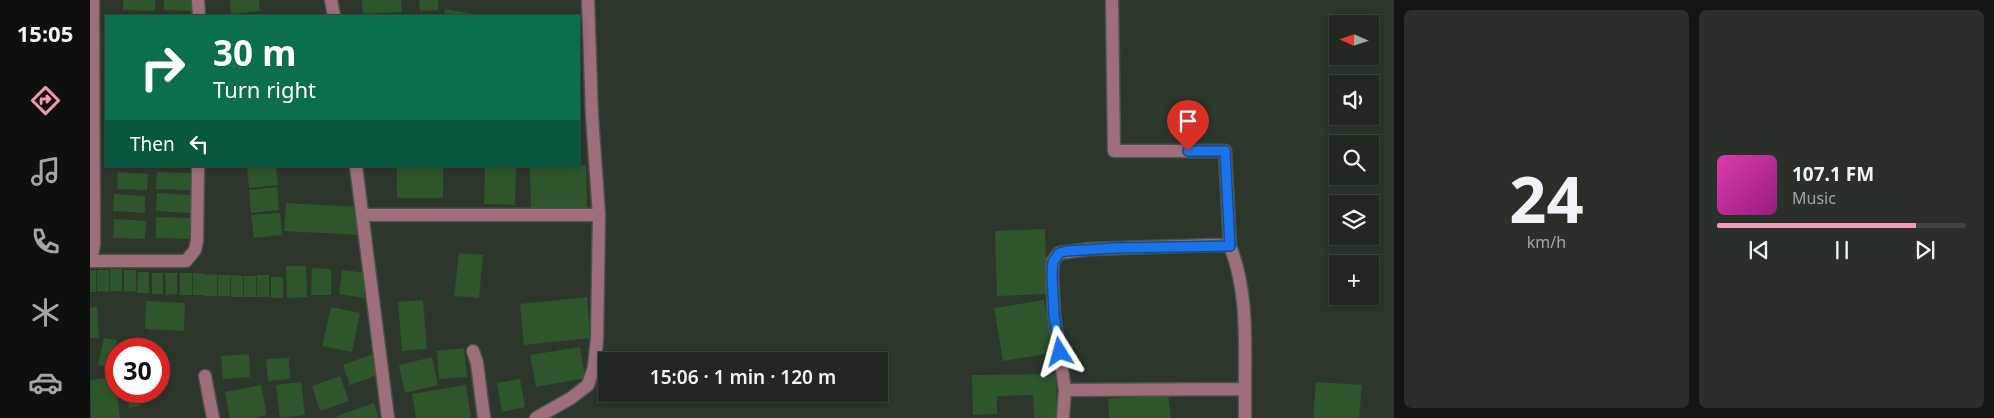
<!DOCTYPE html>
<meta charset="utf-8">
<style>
body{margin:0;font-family:"Noto Sans",sans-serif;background:#293029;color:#f1f3f6;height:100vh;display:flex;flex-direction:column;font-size:19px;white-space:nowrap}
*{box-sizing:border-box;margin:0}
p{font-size:16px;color:#a2a6a5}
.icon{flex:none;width:28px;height:28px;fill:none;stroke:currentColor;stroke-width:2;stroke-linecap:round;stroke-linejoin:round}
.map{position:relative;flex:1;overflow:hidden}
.details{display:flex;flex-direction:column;gap:10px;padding:10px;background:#121612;width:600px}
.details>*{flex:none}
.hud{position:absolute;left:15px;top:15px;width:475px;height:152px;border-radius:0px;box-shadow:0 2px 8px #0003,0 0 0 1px #3e443e;background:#0b6e4f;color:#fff;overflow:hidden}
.needle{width:32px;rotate:273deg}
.controls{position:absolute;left:1239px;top:15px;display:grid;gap:10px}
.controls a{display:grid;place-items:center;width:50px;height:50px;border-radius:0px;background:#212820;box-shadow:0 2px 8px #0003,0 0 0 1px #3e443e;font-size:25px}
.speed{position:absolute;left:15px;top:338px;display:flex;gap:10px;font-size:25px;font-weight:700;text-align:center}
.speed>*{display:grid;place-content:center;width:65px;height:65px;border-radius:50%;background:#212820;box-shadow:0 2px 8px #0003,0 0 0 1px #3e443e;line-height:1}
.speed .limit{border:8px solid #d22;background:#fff;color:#111}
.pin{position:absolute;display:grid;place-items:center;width:42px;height:42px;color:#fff;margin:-51px -21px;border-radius:50% 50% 50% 0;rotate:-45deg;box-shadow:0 0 5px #0007}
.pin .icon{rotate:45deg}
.me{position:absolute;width:55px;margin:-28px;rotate:352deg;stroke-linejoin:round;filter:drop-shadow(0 0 4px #0008)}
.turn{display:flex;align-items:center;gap:18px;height:105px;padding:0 25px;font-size:22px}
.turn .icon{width:65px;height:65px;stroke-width:2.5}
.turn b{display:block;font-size:35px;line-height:42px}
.then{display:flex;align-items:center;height:48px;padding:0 25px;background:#0003;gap:10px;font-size:19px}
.details .widget{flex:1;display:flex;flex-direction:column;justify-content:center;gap:8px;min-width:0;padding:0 18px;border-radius:8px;background:#293029}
.details .dial{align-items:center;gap:0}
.dial b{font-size:65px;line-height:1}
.song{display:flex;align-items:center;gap:15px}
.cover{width:60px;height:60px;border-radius:8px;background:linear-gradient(135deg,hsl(320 70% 55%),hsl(310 70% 35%))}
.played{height:5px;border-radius:2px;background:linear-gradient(90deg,#f29aaf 80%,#3e443e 80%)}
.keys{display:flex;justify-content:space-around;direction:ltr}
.details .tiles{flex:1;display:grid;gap:10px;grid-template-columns:repeat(2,1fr)}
.trip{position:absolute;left:508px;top:352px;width:290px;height:50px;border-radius:0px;background:#212820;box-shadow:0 2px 8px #0003,0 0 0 1px #3e443e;font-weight:600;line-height:50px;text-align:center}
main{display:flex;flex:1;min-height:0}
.tabs{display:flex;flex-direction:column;width:90px;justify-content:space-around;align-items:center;background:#0d100d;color:#a2a6a5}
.tabs .icon{width:35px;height:35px}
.tabs .current{color:#f29aaf}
.tabs b{font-size:22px;color:#f1f3f6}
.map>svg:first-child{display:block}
</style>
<main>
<nav class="tabs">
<b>15:05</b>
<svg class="icon current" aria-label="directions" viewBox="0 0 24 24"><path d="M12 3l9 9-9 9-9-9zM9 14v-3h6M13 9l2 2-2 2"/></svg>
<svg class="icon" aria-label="music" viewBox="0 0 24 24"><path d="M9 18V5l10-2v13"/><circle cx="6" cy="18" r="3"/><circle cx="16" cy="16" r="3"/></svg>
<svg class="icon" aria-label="phone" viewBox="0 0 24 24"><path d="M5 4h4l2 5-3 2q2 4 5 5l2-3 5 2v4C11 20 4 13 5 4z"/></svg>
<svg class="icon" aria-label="climate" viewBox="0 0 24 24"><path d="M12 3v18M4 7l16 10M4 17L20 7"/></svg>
<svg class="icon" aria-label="car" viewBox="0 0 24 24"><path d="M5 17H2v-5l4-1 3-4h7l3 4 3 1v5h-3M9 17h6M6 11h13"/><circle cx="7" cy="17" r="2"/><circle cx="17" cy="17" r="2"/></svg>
</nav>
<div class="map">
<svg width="1304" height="418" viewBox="0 0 1304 418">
<rect width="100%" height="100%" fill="#2c362b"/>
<path fill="#2f552d" d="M33 0H65V11L33 10Z
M74 0H104V11L74 10Z
M140 0H169L170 11 141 14Z
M272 0H311L312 12 273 14Z
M329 0H348V10L330 11Z
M355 9 384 14V16H354Z
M489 165H496L497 209 441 210 440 166Z
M157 166H186L188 185 159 188Z
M307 166H353V198H307Z
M395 166H426L425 205 394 204Z
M28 172 58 174 57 190 27 189Z
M67 172 101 173V190L66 189Z
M187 187 189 210 161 213 159 190Z
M67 193 100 195V213L66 211Z
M24 194 55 196V213L23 211Z
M196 203 270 207 269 235 194 231Z
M190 213 192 235 164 238 161 215Z
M66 217 101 218 100 239 66 238Z
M24 219 56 221 55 239 23 238Z
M955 229 957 294 907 296 905 231Z
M369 253 393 255 389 298 364 296Z
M196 266H216L217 297 197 298Z
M222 268 241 269V295H221Z
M20 269H32V291H20Z
M6 270V292H0V271Z
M7 270H19V292L7 291Z
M34 270H46V291L34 292Z
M252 270 277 273 274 298 249 294Z
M48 272H59V293H47Z
M62 273H73V294H62Z
M75 273H87V294L76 295Z
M90 273H102V295H90Z
M103 273 115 274V295H103Z
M127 274V296H115V275Z
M128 275H140V296H128Z
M141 275 153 276V297H141Z
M167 275H179V297H167Z
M154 276H166V297H154Z
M181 277H193V298H181Z
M497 297 500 338 434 345 430 304Z
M333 300 337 349 312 351 308 302Z
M954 300 963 353 913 361 904 308Z
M56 301 95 303 94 331 55 329Z
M7 307 9 338H0V308Z
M241 307 270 313 262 352 232 346Z
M14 338 27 340 21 368 8 365Z
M490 347 495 378 446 387 440 355Z
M374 348 377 377 349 379 347 351Z
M159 354 160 377 133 379 131 356Z
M283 354 290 374 260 385 253 365Z
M342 357 348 385 315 393 309 365Z
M199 358 200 379 178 381 176 359Z
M966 374 967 418H944L943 395 907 396V414L883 415 882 375Z
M250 376 259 401 230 411 222 386Z
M25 377 30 418H1L0 380Z
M430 379 435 407 412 412 407 383Z
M211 382 215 415 190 418 186 385Z
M1226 382 1272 385 1269 418H1223Z
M171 385 177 415 164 418H140L135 392Z
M376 385 381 418H326L322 394Z
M36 391H48L51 406 39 408Z
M1078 393 1081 418H1019L1018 399Z
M284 403 289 418H247V416Z"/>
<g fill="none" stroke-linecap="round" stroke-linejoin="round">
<g stroke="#495348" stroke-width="15">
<path id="minor" d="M108 0 109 16
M241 0 244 16
M1022 0 1024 151H1135L1140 246
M266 166 298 418
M274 215H509
M0 261H96L105 250 107 241 108 166
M1 261 4 244 3 0
M383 351 387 363 394 418
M115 376 123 418
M975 390 964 315 962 274 963 261 969 253 1000 249 1124 245 1140 246C1158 291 1155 341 1155 389
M446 418 481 398 498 385 504 367 507 340 509 215 502 116 498 0
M973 418 975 390 1155 389V418"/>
</g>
<use href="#minor" stroke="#9e6f7a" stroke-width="12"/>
</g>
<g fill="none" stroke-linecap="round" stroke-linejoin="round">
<g stroke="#114b97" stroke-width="12">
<path id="route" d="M970 352 964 315 962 274 963 262 969 253 977 251 1025 248 1140 246 1135 151H1098"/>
</g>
<use href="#route" stroke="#1a73e8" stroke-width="9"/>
</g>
</svg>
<div class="controls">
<a><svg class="needle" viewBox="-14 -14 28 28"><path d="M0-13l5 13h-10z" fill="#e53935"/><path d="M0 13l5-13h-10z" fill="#a2a6a5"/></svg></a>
<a><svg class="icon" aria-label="sound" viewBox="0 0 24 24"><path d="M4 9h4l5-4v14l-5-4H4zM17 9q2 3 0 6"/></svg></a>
<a><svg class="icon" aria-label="search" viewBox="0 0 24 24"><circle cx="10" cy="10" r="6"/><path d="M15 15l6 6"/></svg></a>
<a><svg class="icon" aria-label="layers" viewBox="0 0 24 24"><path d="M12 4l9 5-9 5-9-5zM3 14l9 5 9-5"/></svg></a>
<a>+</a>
</div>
<div class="speed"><div class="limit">30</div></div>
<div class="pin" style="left:1098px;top:151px;background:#d93025"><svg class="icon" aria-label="arrive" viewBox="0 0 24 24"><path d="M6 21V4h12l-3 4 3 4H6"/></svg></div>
<svg class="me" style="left:970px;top:352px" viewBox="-20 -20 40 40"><path d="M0-17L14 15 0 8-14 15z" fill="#1a73e8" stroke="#fff" stroke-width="4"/></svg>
<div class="trip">15:06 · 1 min · 120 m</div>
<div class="hud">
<div class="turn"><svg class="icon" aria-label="right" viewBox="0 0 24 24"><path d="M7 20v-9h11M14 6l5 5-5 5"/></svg><div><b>30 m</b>Turn right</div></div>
<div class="then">Then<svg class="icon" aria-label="left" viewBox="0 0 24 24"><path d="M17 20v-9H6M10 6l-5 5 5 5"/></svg></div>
</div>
</div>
<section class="details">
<div class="tiles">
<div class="widget dial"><b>24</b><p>km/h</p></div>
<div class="widget">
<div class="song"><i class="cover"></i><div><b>107.1 FM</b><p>Music</p></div></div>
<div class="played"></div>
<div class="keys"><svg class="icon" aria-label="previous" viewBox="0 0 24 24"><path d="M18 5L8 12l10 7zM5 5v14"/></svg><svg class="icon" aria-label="pause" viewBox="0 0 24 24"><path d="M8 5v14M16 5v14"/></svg><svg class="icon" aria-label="next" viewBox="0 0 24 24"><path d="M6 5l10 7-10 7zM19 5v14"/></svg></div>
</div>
</div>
</section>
</main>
